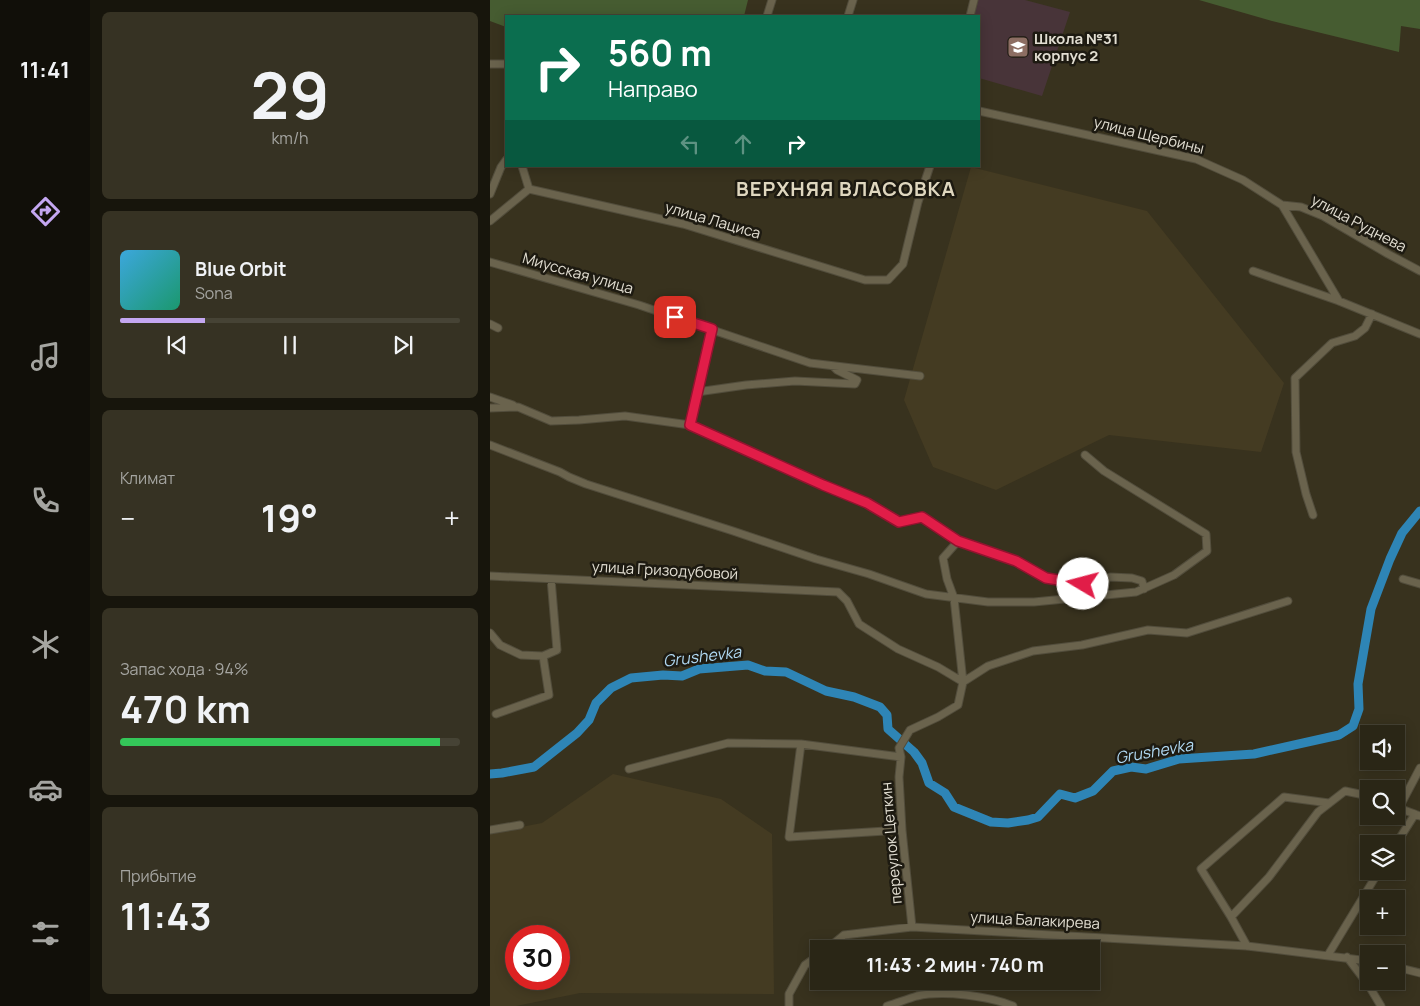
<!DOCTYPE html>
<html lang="ru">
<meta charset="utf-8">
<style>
body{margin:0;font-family:Manrope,sans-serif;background:#363223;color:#f1f3f6;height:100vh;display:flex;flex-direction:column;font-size:19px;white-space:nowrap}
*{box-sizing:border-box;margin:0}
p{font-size:16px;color:#a5a5a1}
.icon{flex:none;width:28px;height:28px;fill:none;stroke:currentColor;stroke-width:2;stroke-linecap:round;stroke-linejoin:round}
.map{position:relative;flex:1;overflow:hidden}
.details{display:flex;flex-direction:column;gap:12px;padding:12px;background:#17150c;width:400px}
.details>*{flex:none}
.hud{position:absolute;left:15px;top:15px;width:475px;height:152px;border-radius:0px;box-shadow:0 2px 12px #0003,0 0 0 1px #464335;background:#0b6e4f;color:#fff;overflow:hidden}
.buttons{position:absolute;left:870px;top:725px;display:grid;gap:10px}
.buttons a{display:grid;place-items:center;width:45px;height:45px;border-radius:0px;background:#2a2616;box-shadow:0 2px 12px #0003,0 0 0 1px #464335;font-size:25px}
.speed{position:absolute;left:15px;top:925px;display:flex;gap:10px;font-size:25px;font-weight:700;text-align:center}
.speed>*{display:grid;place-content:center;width:65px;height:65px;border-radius:50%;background:#2a2616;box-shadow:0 2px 12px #0003,0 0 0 1px #464335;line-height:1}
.speed .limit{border:8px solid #d22;background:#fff;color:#111}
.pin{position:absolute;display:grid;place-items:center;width:42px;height:42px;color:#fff;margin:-21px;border-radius:10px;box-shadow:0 2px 8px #0006}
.me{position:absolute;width:55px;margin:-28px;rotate:278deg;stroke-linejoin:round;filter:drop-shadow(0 0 4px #0008)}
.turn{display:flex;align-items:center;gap:18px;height:105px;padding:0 20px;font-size:22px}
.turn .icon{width:65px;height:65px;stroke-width:2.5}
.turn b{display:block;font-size:35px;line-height:42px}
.lanes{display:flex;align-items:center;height:48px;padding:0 20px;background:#0003;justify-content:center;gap:25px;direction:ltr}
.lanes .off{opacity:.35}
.big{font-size:38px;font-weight:700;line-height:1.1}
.details .widget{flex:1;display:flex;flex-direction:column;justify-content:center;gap:8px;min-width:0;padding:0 18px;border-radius:8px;background:#363223}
.details .dial{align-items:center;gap:0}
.dial b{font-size:65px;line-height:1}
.song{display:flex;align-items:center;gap:15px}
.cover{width:60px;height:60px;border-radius:8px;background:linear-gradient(135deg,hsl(200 70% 55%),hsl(160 70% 35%))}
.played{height:5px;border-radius:2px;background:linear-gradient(90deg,#c4a7f1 25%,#464335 25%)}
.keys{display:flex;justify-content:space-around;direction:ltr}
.heat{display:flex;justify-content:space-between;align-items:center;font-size:28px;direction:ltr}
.charge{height:8px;border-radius:4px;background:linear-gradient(90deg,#34c759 94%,#464335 0)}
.trip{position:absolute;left:320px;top:940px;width:290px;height:50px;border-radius:0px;background:#2a2616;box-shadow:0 2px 12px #0003,0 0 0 1px #464335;font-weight:700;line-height:50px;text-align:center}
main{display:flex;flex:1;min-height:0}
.dock{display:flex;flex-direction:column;width:90px;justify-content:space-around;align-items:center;background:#110f09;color:#a5a5a1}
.dock .icon{width:35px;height:35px}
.dock .current{color:#c4a7f1}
.dock b{font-size:22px;color:#f1f3f6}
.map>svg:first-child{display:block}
</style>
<main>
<nav class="dock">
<b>11:41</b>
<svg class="icon current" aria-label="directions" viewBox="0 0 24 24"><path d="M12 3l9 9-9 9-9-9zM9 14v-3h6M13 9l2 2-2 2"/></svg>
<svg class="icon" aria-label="music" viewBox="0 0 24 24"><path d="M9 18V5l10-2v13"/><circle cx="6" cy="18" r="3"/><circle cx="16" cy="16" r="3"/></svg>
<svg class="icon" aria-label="phone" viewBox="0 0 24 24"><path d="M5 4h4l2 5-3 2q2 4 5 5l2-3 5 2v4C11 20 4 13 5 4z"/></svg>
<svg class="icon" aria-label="climate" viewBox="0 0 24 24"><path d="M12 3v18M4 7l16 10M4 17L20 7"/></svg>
<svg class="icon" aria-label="car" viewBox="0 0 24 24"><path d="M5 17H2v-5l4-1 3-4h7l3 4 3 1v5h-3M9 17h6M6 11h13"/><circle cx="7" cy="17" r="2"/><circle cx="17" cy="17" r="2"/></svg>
<svg class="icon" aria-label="filters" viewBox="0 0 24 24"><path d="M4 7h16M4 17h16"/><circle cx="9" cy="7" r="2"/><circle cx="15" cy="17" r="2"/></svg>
</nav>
<section class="details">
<div class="widget dial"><b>29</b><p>km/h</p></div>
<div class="widget">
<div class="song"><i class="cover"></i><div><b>Blue Orbit</b><p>Sona</p></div></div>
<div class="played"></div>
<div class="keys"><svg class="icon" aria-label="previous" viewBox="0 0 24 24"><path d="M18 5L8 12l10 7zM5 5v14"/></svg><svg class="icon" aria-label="pause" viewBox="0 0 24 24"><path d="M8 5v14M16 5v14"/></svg><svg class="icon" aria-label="next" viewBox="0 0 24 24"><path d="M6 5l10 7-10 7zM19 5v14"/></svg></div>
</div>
<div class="widget"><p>Климат</p>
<div class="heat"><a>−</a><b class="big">19°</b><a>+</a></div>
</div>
<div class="widget"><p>Запас хода · 94%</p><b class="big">470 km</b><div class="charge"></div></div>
<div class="widget"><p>Прибытие</p><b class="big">11:43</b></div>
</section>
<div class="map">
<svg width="930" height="1006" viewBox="0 0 930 1006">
<rect width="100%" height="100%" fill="#38321e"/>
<path fill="#443b22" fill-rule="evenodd" d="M481 167 657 211 794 383 771 452 619 435 506 490 443 467 414 400Z
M123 774 231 799 282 834 284 994 90 993 26 1006H0V833L52 823ZM26 936H69V979H26Z"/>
<path fill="#483439" d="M488 0H535L580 12 552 96 489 78V16H484Z"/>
<path fill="#465c31" d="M0 0H258L254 16H16V27L0 21Z
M709 0H930V29L911 26 909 52 782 21Z"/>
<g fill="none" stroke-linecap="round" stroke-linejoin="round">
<path stroke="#2e85b6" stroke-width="9" d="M0 774 12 773 44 767 87 733 99 720 106 703 121 688 141 678 173 675 192 676 209 669 258 665 275 671 296 672 336 691 364 697 390 707 397 715 398 729 424 752 432 763 439 783 455 793 464 807 501 822 518 823 538 820 548 817 570 794 585 798 603 791 623 771 641 767 656 769 689 759 764 754 849 735 863 726 869 709 868 684 881 609 900 559 912 533 930 511"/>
<g stroke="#524d3c" stroke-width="9">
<path id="minor" d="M277 16 282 0
M358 16 363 0
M480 16 484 0
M0 64H16
M489 111 706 159 753 180 792 205 849 301
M39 189 193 224 375 280H398L413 264 428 202 440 166
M0 194 11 167 16 160
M792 205 811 207 833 216 898 254 930 271
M0 221 39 189 32 166
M0 262 149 305 320 363 430 376
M763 271 849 301 930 334
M0 324 8 328
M207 392 256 385 305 381 365 384 367 380 347 370 343 366
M0 397 23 405
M0 408 28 407 61 421 89 420 135 416 200 425 333 485 377 503 409 522 432 517 468 541 526 561 556 578 603 585 620 577 642 578 652 581 654 589
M200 425 221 329
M0 445 70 472 79 477 96 484 243 531 326 559 379 574 436 594 498 602H544L646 592 684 575 717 551 716 534 614 471 595 455
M823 515 816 494 806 452 805 378 842 343 865 336 875 328 882 314
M468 541 453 558 457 579 464 598 473 682 498 666 543 651 592 645 658 630 697 633 798 601
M0 576 348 592 357 601 369 624 408 649 448 667 473 682 468 705 448 717 420 730 409 748 411 757 409 777 412 830 422 927
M913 579 930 584
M0 633 10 645 31 655 53 656 67 650 61 579
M6 714 59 695 53 656
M311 744 299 837 412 830
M139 769 238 743 311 744 411 757
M906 807 930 816
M909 808 930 768
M0 830 30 825
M906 844 925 814
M741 917 711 869 794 797 839 803
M757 946 741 917 779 877 828 812 855 791 879 796
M337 949 354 935 422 927 757 946 879 961
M838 955 889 871
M857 957 879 986 891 1006
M906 967 930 973
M299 1006V994L315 965 329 955
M397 1006C407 1003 417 999 427 996 453 990 499 996 523 1006"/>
</g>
<use href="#minor" stroke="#6a634d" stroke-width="7"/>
</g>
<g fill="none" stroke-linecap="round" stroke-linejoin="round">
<g stroke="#92132f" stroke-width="12">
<path id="route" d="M185 317 222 329 200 425 333 485 377 503 409 522 432 517 468 541 526 561 556 578 593 584"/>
</g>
<use href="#route" stroke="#e11d48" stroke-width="9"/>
</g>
<defs>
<g id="school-square" transform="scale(1.125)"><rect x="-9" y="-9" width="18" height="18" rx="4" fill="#8d6e63" stroke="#1d1a11"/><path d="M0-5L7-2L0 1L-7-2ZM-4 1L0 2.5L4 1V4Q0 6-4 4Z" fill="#fff"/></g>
</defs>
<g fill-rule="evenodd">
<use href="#school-square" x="528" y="47"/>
</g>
<g text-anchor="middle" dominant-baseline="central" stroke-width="5" stroke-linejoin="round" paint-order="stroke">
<g font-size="15" font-weight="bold" fill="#e2ded2" stroke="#1d1a11" text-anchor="start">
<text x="544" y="38">Школа №31<tspan x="544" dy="17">корпус 2</tspan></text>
</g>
<g font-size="15" fill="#e2ded2" stroke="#1d1a11">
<text transform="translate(659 135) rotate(14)">улица Щербины</text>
<text transform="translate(223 220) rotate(16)">улица Лациса</text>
<text transform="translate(869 223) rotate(28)">улица Руднева</text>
<text transform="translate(88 273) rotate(16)">Миусская улица</text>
<text transform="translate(175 570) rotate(3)">улица Гризодубовой</text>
<text transform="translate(401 843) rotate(-95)">переулок Цеткин</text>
<text transform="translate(545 920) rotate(3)">улица Балакирева</text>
</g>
<g font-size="16" font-style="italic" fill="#b0d8f2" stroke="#1d1a11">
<text transform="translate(212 656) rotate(-7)">Grushevka</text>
<text transform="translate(664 751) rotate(-10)">Grushevka</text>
</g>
<g font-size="20" font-weight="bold" letter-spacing="1" fill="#dfd7bf" stroke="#1d1a11">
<text x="356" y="188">ВЕРХНЯЯ ВЛАСОВКА</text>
</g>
</g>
</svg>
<div class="buttons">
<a><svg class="icon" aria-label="sound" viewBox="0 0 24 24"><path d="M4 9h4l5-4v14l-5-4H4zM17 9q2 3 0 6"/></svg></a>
<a><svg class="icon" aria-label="search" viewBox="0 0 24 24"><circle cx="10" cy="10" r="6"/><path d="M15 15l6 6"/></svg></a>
<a><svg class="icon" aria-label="layers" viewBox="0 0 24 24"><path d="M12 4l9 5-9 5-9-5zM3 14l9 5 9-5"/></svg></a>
<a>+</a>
<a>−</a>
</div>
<div class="speed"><div class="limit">30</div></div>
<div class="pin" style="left:185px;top:317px;background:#d93025"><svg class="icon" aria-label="arrive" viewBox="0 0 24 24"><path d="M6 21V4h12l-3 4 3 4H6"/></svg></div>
<svg class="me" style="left:593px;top:584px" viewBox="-20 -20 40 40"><circle r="19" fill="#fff"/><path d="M0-13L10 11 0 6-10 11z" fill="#e11d48"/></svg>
<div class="trip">11:43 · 2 мин · 740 m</div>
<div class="hud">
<div class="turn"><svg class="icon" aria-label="right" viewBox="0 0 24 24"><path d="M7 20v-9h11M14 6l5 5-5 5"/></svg><div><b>560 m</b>Направо</div></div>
<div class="lanes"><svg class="icon off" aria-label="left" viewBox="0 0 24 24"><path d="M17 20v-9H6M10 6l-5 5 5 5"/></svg><svg class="icon off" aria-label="ahead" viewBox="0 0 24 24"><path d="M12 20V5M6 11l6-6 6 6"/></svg><svg class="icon" aria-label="right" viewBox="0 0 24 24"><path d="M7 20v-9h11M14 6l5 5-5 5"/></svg></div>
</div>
</div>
</main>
